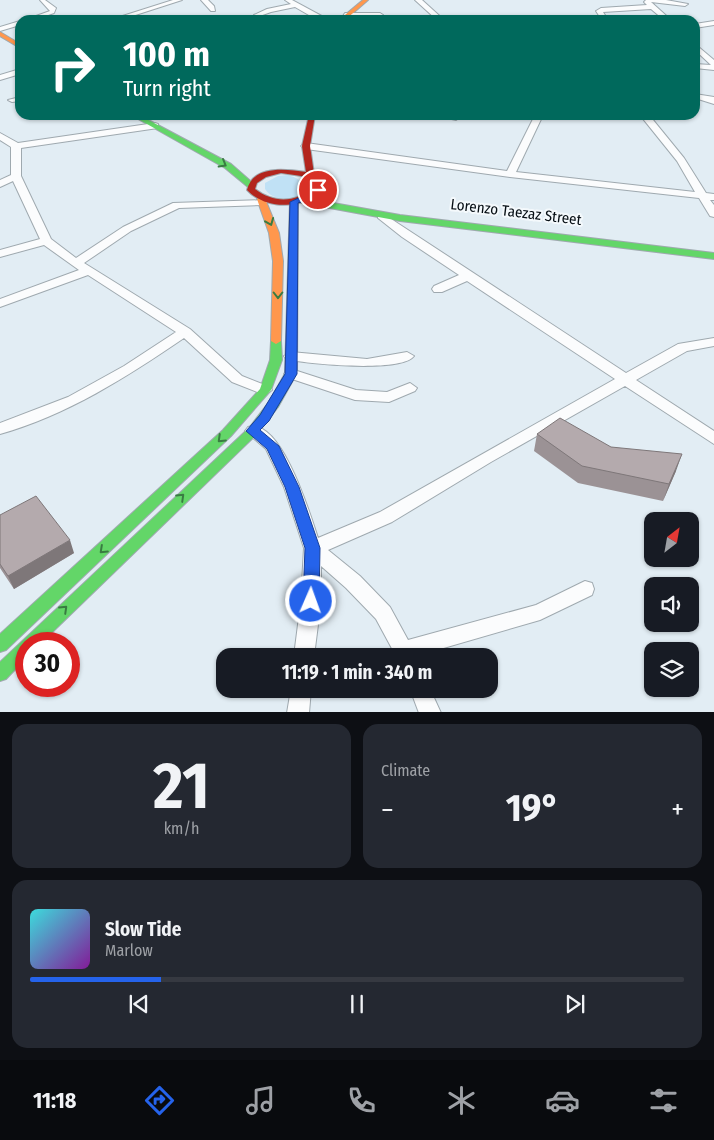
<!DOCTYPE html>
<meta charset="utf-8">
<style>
body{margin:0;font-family:"Fira Sans Condensed",sans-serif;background:#242831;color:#f1f3f6;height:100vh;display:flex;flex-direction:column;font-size:19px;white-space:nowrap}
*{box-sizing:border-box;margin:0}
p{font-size:16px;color:#9ea1a6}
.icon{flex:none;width:28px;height:28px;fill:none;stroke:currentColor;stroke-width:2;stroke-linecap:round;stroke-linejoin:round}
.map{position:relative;height:712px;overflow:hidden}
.drawer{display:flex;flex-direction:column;gap:12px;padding:12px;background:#0d0f14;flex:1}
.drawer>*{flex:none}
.guide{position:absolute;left:15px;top:15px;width:685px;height:105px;border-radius:15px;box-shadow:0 1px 4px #0004;background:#00695c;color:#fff;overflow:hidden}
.needle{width:32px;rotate:31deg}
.fabs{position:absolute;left:644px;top:512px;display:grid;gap:10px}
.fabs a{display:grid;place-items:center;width:55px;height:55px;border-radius:10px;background:#171b24;box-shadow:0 1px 4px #0004;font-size:25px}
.speed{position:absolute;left:15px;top:632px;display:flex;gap:10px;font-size:25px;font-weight:700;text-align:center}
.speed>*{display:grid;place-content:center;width:65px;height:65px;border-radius:50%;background:#171b24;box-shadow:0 1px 4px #0004;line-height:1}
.speed .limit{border:8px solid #d22;background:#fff;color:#111}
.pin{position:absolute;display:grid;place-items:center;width:42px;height:42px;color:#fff;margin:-21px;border:2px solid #fff;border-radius:50%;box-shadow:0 1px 5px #0007}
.me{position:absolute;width:55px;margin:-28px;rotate:2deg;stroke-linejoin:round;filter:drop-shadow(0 0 4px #0008)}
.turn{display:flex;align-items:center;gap:18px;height:105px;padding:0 25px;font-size:22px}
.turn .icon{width:65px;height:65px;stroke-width:2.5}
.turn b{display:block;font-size:35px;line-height:42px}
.big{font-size:38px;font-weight:700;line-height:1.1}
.drawer .card{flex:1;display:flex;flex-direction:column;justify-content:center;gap:8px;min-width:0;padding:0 18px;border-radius:15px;background:#242831}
.drawer .dial{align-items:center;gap:0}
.dial b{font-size:65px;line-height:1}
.song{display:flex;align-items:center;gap:15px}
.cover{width:60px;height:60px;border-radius:8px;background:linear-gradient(135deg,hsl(180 70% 55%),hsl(290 70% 35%))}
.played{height:5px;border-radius:2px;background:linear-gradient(90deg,#2563eb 20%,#363941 20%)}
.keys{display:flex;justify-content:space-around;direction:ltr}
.heat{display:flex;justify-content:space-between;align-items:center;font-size:28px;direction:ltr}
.drawer .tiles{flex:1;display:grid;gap:12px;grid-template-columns:1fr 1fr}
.card:last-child{grid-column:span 2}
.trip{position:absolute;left:216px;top:648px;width:282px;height:50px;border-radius:15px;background:#171b24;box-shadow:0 1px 4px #0004;font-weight:700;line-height:50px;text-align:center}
.dock{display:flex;height:80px;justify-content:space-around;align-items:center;background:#090b0e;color:#9ea1a6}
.dock .icon{width:35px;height:35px}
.dock .selected{color:#2563eb}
.dock b{font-size:22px;color:#f1f3f6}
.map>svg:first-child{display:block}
</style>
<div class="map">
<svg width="714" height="713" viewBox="0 0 714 713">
<rect width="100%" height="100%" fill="#e2edf4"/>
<path fill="#c0e1f5" d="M288 175C297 178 304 181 307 191L297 199C285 199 272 200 265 189V183L278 176Z"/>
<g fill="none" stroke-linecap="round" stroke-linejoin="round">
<g stroke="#9fa9af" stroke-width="2">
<path id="street" d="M40 0H45L56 8 54 13 34 20H25L50 11Z
M173 0H182L120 20H110Z
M201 0H208L214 6 215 11H211Z
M285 0H292L329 20 314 18 295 7 271 12 257 17 254 15 267 9 291 4Z
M415 0H422L444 20H437Z
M646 0H666L688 4 685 6 651 2 671 20H664L651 9 603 12 608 20H602L596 11 601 8 647 5 644 2Z
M345 13H380L383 15 380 17 343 16Z
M20 21V25L0 31V27Z
M714 21V25L695 28V24Z
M695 44 714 60V70L695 68V64L711 65 695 50Z
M20 69V74L0 80V75Z
M695 94 714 97V104L695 98Z
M20 97V101L12 102 8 100Z
M434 115H458L460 117 456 120Z
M535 115H543L516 172 695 192 677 161 640 115H649L684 158 706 193 714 194V200H710L714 205V217L710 216 699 198 510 177 306 149 301 146 306 143 507 171Z
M155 123 158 124V128L21 148V176L51 239 76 258 123 227 173 203 266 200 267 202 262 205 179 208 131 231 84 263 190 329 242 376 270 387 272 390 265 395 232 382 184 338C127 377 67 415 0 434V423L68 397 124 366 176 332 88 275 0 307V299L79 270 44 245 0 257V250L40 239 13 181 0 187V180L11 175V147L0 140V133L18 143Z
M382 213 626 373 678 344 714 338V346L687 351 636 380 714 431V444L625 386 491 462 392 522 328 550 360 576 390 607 408 640 536 605 585 581 592 583 594 589 592 595 540 620 416 656H396L376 619 346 588 321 566V601L314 656H294L301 601 304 548 284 487 266 449 245 431 248 427C281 417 310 514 318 538L380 512 615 379 467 281 442 292H434L432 289 434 286 459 275 402 237 378 218V214Z
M291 352 367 359 407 352 414 356C402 373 306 364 286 359L284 356Z
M291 369 356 390 387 392 410 383 417 388 415 391 389 402 355 400 286 377 284 374 286 371Z
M291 689H311L309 713H287Z
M410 689H430L441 713H419Z"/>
</g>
<g stroke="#9fa9af" stroke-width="2">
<path id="fast" d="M131 115H139L231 164 255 185 248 187 225 168Z
M300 197 400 215 714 253V259L400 221 297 202 296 200Z
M276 338 281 341 282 360 271 390 231 436 6 650 0 652V634L223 430 260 389 270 360 271 341Z
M291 369 297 373 278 407 257 434 40 644H26V658L6 679 0 681V662L249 428 269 402 287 370Z"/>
</g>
<g stroke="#9fa9af" stroke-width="2">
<path id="slow" d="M363 0H368L345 20H339Z
M0 32 20 44V48L0 36Z
M261 196 265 199 279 233 283 261 281 341 276 344 271 341 273 261 269 233 257 199Z
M294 198 298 201 297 373 291 377 285 373 290 201Z"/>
</g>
<g stroke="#9fa9af" stroke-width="2">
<path id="jam" d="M309 115H315L310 146 314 174 323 184C322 191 317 195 310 198 290 209 263 207 247 190 253 165 285 169 306 172L302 146ZM281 173 308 177 315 184 314 188C295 202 275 204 255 189L257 183 266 177Z"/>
</g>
<use href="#street" fill="#fbfcfd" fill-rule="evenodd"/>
<use href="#fast" fill="#63d668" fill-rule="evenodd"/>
<use href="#slow" fill="#ff974d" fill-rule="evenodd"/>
<use href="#jam" fill="#b3261e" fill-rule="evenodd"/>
</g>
<path fill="#9b9295" d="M537 434 611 447 676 471 663 501 578 483 534 451Z
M0 515 74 553 14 589 0 568Z"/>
<path fill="#7e7779" d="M682 454 676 471 663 501 669 484Z
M70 540 74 553 14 589 8 576Z"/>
<path fill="#b4aaad" stroke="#7e7779" d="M560 418 611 447 682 454 669 484 582 466 537 434Z
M36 496 70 540 8 576 0 564V515Z"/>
<defs><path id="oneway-chevron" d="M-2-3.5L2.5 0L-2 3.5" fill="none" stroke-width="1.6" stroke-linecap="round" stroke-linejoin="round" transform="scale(1.25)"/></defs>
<g stroke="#397c42">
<use href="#oneway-chevron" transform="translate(223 164) rotate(30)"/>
<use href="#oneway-chevron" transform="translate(270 222) rotate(68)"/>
<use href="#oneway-chevron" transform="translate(278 295) rotate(90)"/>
<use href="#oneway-chevron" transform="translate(221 439) rotate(136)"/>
<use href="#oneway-chevron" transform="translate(181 497) rotate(-44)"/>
<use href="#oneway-chevron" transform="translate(103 550) rotate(137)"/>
<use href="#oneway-chevron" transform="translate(64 609) rotate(-44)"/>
</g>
<path fill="#2563eb" stroke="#184099" d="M315 188 322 190 312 199 298 203 297 374 269 421 260 430 279 446 299 487 320 548 319 601 316 605 311 607 305 605 303 601 305 548 285 487 267 449 246 431 260 415 285 374 290 202 305 195Z"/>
<g text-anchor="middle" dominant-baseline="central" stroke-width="4" stroke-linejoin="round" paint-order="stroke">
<g font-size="15" fill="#060e14" stroke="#f4f9fc">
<text transform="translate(516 212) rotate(7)">Lorenzo Taezaz Street</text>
</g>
</g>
</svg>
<div class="fabs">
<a><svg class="needle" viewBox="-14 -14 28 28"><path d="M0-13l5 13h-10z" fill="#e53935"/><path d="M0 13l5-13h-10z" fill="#9ea1a6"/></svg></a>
<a><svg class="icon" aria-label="sound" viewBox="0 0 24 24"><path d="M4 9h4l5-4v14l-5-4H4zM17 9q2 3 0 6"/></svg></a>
<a><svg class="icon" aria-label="layers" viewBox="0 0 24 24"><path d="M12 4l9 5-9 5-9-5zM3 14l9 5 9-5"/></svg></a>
</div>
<div class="speed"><div class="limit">30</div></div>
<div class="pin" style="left:318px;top:190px;background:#d93025"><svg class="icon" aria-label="arrive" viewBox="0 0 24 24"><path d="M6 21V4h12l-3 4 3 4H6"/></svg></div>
<svg class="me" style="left:311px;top:601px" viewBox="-20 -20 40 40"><circle r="17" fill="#2563eb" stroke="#fff" stroke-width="3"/><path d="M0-11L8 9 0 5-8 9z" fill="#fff"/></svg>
<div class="trip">11:19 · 1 min · 340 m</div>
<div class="guide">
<div class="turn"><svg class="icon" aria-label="right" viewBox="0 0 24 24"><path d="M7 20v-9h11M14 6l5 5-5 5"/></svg><div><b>100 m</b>Turn right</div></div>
</div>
</div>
<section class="drawer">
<div class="tiles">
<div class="card dial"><b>21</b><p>km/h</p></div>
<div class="card"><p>Climate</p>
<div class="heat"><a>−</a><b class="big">19°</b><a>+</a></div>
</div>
<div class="card">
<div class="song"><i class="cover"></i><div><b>Slow Tide</b><p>Marlow</p></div></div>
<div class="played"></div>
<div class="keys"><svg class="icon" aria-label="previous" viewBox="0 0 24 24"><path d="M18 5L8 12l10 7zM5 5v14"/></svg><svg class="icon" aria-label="pause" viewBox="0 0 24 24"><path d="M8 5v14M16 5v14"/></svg><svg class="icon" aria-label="next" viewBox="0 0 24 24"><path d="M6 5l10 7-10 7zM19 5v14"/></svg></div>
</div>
</div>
</section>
<nav class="dock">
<b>11:18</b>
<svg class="icon selected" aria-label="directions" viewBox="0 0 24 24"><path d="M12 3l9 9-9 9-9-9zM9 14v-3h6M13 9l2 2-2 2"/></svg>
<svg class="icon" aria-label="music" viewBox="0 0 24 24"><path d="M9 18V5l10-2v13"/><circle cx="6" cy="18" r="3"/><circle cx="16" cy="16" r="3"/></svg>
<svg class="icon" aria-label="phone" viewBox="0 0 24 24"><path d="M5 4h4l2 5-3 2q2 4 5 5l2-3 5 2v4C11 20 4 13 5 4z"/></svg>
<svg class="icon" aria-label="climate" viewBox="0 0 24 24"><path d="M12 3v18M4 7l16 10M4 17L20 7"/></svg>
<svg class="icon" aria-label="car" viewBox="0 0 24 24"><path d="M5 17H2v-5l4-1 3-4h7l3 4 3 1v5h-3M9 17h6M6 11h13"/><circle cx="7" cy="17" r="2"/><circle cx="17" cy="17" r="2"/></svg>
<svg class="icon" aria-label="filters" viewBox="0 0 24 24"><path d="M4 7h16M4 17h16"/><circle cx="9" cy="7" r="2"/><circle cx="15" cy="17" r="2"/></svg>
</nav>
